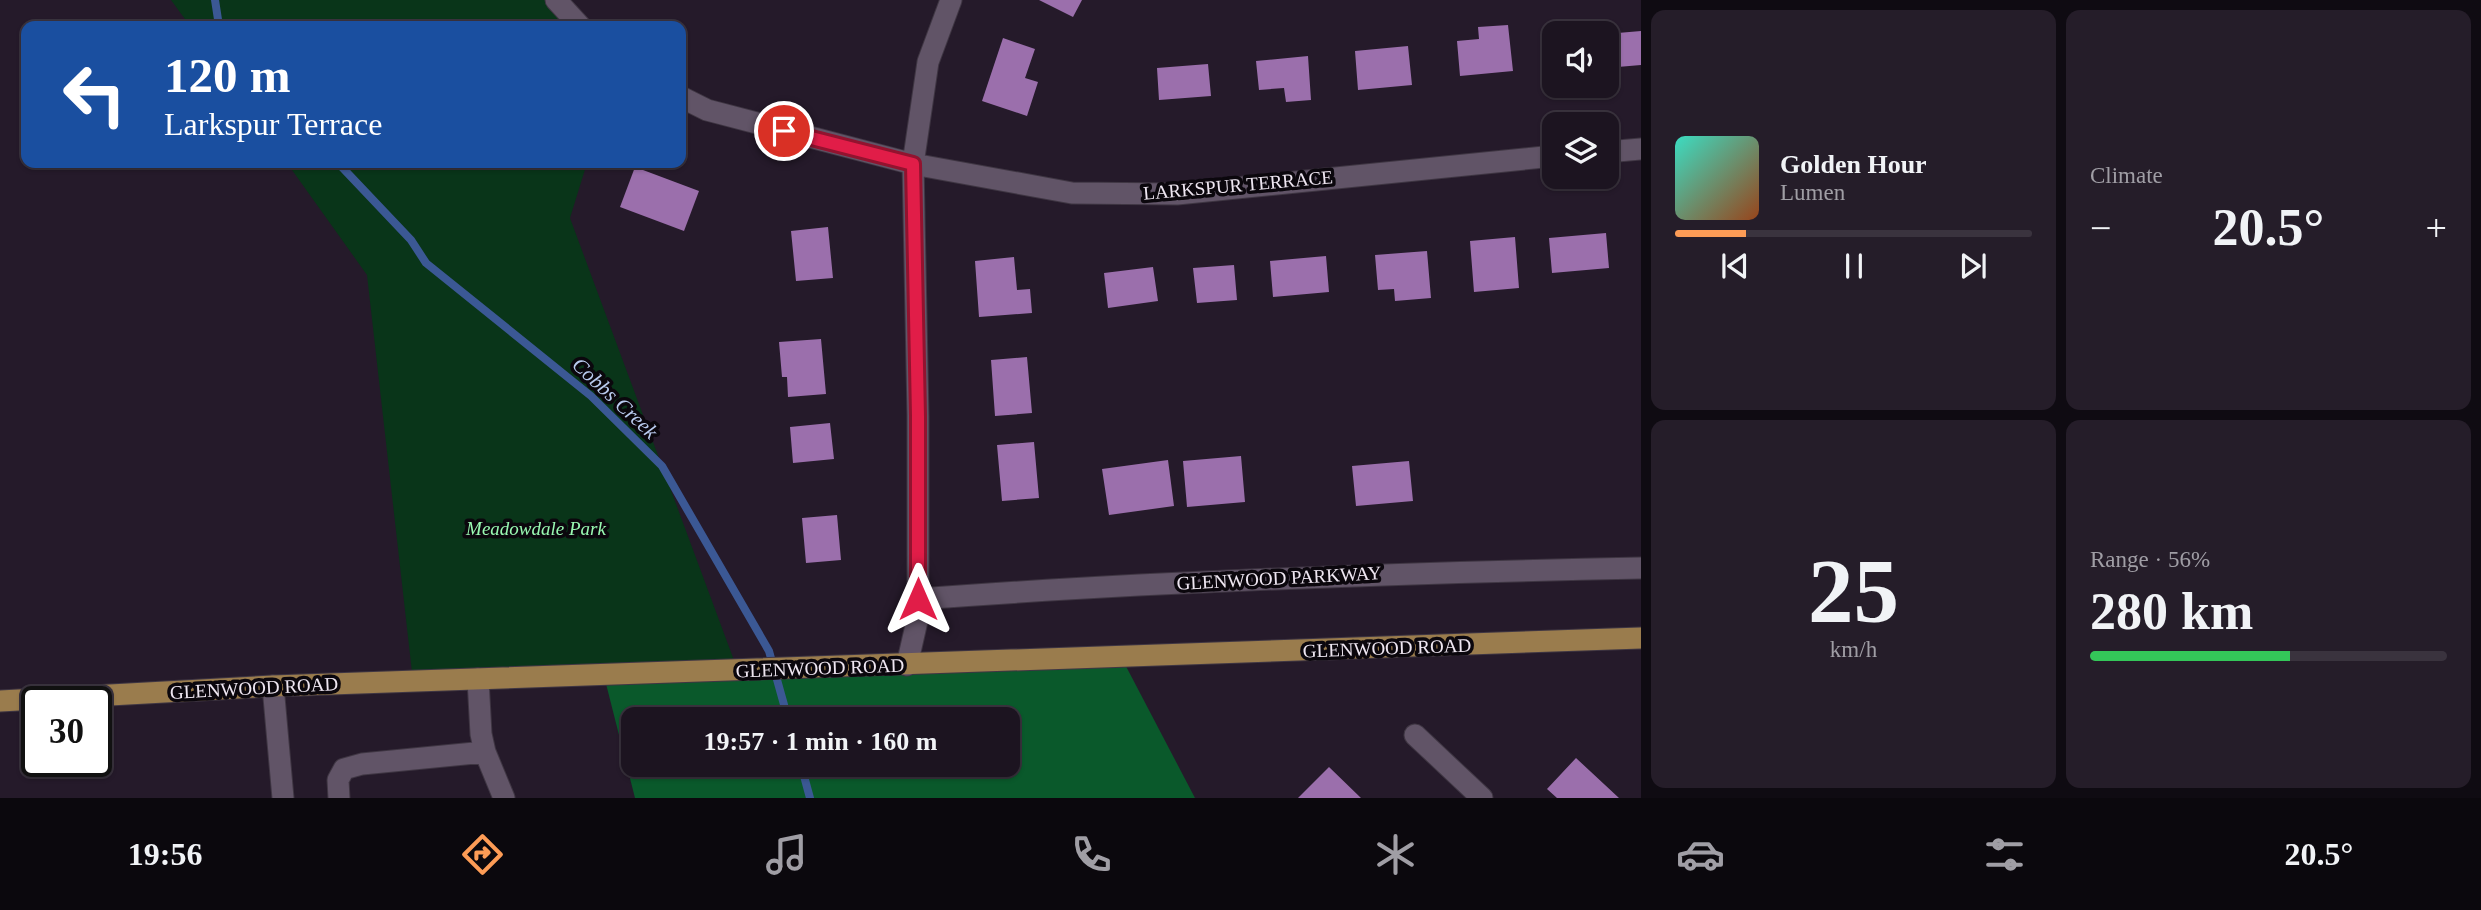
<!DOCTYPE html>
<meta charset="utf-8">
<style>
body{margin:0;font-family:"Times New Roman",serif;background:#251d29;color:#f1f3f6;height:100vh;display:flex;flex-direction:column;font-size:26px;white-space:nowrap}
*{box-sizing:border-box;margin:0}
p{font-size:23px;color:#a09ea5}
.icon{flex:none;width:38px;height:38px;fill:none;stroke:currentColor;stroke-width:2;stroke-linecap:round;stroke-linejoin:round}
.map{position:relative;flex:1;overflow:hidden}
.details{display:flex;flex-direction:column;gap:10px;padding:10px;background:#0f0b12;width:840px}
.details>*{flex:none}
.hud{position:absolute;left:21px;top:21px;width:665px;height:147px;border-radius:14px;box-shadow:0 2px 5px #0004,0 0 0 2px #3a333e;background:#1a4fa0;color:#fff;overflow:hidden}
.buttons{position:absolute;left:1542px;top:21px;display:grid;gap:14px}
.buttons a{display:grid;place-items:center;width:77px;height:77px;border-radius:14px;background:#1c1420;box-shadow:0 2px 5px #0004,0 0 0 2px #3a333e;font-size:35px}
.speed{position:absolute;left:21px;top:686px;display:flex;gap:14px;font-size:35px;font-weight:700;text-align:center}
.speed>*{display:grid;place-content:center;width:91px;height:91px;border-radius:50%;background:#1c1420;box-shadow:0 2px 5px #0004,0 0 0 2px #3a333e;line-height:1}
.speed .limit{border:4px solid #111;border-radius:10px;background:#fff;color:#111}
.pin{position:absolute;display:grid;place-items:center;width:60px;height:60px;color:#fff;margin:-30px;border:4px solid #fff;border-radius:50%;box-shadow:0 2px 7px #0007}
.me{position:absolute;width:77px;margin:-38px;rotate:0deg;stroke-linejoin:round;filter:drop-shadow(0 0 5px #0008)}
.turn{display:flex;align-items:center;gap:24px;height:147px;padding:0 28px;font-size:32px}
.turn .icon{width:91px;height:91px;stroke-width:2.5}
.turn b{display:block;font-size:49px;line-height:60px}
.big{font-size:52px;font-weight:600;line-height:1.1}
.details .tile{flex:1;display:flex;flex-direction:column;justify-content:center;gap:10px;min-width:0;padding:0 24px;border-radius:14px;background:#251d29}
.details .dial{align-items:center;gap:0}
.dial b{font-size:91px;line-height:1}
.song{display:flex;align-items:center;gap:21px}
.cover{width:84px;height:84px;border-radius:10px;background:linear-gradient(135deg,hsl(170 70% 55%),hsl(20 70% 35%))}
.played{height:7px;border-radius:4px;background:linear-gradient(90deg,#fd9c56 20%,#3a333e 20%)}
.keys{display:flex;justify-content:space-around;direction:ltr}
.heat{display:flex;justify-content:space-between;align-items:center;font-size:38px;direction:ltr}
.charge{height:10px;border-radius:5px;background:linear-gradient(90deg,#34c759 56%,#3a333e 0)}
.details .tiles{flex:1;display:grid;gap:10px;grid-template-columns:repeat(2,1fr)}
.trip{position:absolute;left:621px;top:707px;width:399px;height:70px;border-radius:14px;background:#1c1420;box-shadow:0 2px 5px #0004,0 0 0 2px #3a333e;font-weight:600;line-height:70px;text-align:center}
.tab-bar{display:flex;height:112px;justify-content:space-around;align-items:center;background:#0b080d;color:#a09ea5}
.tab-bar .icon{width:49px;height:49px}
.tab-bar .selected{color:#fd9c56}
.tab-bar b{font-size:32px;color:#f1f3f6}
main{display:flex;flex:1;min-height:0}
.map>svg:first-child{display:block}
</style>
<main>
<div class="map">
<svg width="1641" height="798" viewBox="0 0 1641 798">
<rect width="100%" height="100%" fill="#251a2a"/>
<path fill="#093519" d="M171 0H556L580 26H190Z
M287 163H587L570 218 735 663 413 681 367 275Z"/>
<path fill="#0a592b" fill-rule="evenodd" d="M1118 651 1195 798H635L602 668ZM634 719H1008V765H634Z"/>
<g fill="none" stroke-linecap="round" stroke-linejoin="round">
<path stroke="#3b5894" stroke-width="8" d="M215 0 219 26
M338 163 411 240 426 263 591 396 662 466 769 651 788 719
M801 765 810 798"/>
</g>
<path fill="#9b6fac" d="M1039 0H1082L1073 17Z
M1508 25 1513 71 1460 76 1457 41 1479 39 1478 27Z
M1641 31V65L1606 68V34Z
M1003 38 1035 49 1025 78 1038 82 1027 116 982 101Z
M1408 46 1412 85 1358 90 1355 51Z
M1308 56 1311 100 1286 102 1284 88 1259 90 1256 61Z
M1208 64 1211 96 1159 100 1157 68Z
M635 167 699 191 684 231 620 207Z
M828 227 833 278 796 281 791 231Z
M1606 233 1609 268 1552 273 1549 238Z
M1515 237 1519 288 1474 292 1470 241Z
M1427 251 1431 298 1395 301 1394 289 1378 290 1375 255Z
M1326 256 1329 292 1273 297 1270 261Z
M1014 257 1017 290 1030 289 1032 313 979 317 975 261Z
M1234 265 1237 300 1197 303 1193 268Z
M1153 267 1158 301 1108 308 1104 273Z
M821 339 826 394 788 397 787 377H782L779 342Z
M1027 357 1032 413 995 416 991 360Z
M830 423 834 459 793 463 790 427Z
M1034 442 1039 498 1002 501 997 445Z
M1241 456 1245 502 1187 507 1183 461Z
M1168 460 1174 506 1109 515 1102 469Z
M1409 461 1413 501 1356 506 1352 466Z
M837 515 841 560 806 563 802 518Z
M1576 758 1619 798H1557L1547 789Z
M1329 767 1361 798H1298Z"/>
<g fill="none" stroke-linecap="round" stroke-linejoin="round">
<g stroke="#3f3643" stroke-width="23">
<path id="minor" d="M556 0 580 26
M681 97 707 110 913 164 1072 193 1177 194 1554 156
M1606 152 1641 149
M918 599C1158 581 1400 573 1641 568
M907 665 917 621 918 599V416L913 164 928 62 951 0
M478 679 481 734 485 752 504 798
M273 686 283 798
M1415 735 1482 798
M339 798 338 780 344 769 362 764 485 752"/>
</g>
<g stroke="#3f3643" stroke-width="23">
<path id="major" d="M0 701 273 686 1641 638"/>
</g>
<use href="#minor" stroke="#615467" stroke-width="21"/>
<use href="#major" stroke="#9a7c4d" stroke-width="21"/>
</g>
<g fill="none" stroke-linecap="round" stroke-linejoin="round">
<g stroke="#92132f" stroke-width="18">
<path id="route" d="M784 131 913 164 918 416V599"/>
</g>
<use href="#route" stroke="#e11d48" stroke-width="12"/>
</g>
<g text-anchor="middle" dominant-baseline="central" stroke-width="7" stroke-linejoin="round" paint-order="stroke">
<g font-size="19" fill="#eee6f1" stroke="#0b070d">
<text transform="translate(1238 185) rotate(-5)">LARKSPUR TERRACE</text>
<text transform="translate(1279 578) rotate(-3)">GLENWOOD PARKWAY</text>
<text transform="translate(1387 648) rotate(-2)">GLENWOOD ROAD</text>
<text transform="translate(820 668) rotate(-2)">GLENWOOD ROAD</text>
<text transform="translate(254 688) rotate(-3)">GLENWOOD ROAD</text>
</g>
<g font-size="19" font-style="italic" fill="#99f9b2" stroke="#0b070d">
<text x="536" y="528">Meadowdale Park</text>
</g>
<g font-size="21" font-style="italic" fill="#b9cbee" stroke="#0b070d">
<text transform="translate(615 398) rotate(43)">Cobbs Creek</text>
</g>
</g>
</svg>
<div class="buttons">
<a><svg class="icon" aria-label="sound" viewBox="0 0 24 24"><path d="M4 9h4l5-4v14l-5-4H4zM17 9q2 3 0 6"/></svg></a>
<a><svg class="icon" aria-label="layers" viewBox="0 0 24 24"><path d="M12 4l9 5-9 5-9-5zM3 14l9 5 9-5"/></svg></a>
</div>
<div class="speed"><div class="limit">30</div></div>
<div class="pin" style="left:784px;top:131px;background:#d93025"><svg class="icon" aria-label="arrive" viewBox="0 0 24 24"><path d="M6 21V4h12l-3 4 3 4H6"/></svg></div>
<svg class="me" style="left:918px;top:599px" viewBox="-20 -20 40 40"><path d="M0-17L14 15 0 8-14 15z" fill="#e11d48" stroke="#fff" stroke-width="4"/></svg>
<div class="trip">19:57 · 1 min · 160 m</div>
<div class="hud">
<div class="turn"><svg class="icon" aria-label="left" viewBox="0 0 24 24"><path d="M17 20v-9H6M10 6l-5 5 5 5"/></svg><div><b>120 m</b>Larkspur Terrace</div></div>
</div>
</div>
<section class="details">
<div class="tiles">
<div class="tile">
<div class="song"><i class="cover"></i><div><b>Golden Hour</b><p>Lumen</p></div></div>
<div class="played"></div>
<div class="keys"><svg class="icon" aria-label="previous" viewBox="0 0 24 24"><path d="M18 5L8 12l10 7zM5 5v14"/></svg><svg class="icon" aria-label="pause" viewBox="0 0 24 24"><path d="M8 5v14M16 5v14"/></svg><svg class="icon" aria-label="next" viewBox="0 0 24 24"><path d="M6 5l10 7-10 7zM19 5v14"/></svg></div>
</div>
<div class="tile"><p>Climate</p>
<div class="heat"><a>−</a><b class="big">20.5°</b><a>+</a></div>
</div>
<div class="tile dial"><b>25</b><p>km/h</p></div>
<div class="tile"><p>Range · 56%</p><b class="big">280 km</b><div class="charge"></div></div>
</div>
</section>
</main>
<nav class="tab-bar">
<b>19:56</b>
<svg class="icon selected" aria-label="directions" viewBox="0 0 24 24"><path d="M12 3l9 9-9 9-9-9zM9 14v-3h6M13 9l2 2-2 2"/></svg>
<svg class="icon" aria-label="music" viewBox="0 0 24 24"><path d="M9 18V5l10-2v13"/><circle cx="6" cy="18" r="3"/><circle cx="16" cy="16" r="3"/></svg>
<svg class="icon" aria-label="phone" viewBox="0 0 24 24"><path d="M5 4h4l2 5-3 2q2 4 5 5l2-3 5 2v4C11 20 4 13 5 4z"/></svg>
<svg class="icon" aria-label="climate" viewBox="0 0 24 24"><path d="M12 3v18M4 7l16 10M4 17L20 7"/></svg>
<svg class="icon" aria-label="car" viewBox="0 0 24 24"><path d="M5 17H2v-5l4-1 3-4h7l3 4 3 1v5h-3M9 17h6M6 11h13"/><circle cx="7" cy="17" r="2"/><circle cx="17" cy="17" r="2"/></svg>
<svg class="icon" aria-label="filters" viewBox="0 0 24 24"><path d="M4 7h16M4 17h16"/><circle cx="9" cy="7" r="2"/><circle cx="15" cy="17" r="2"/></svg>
<b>20.5°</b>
</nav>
